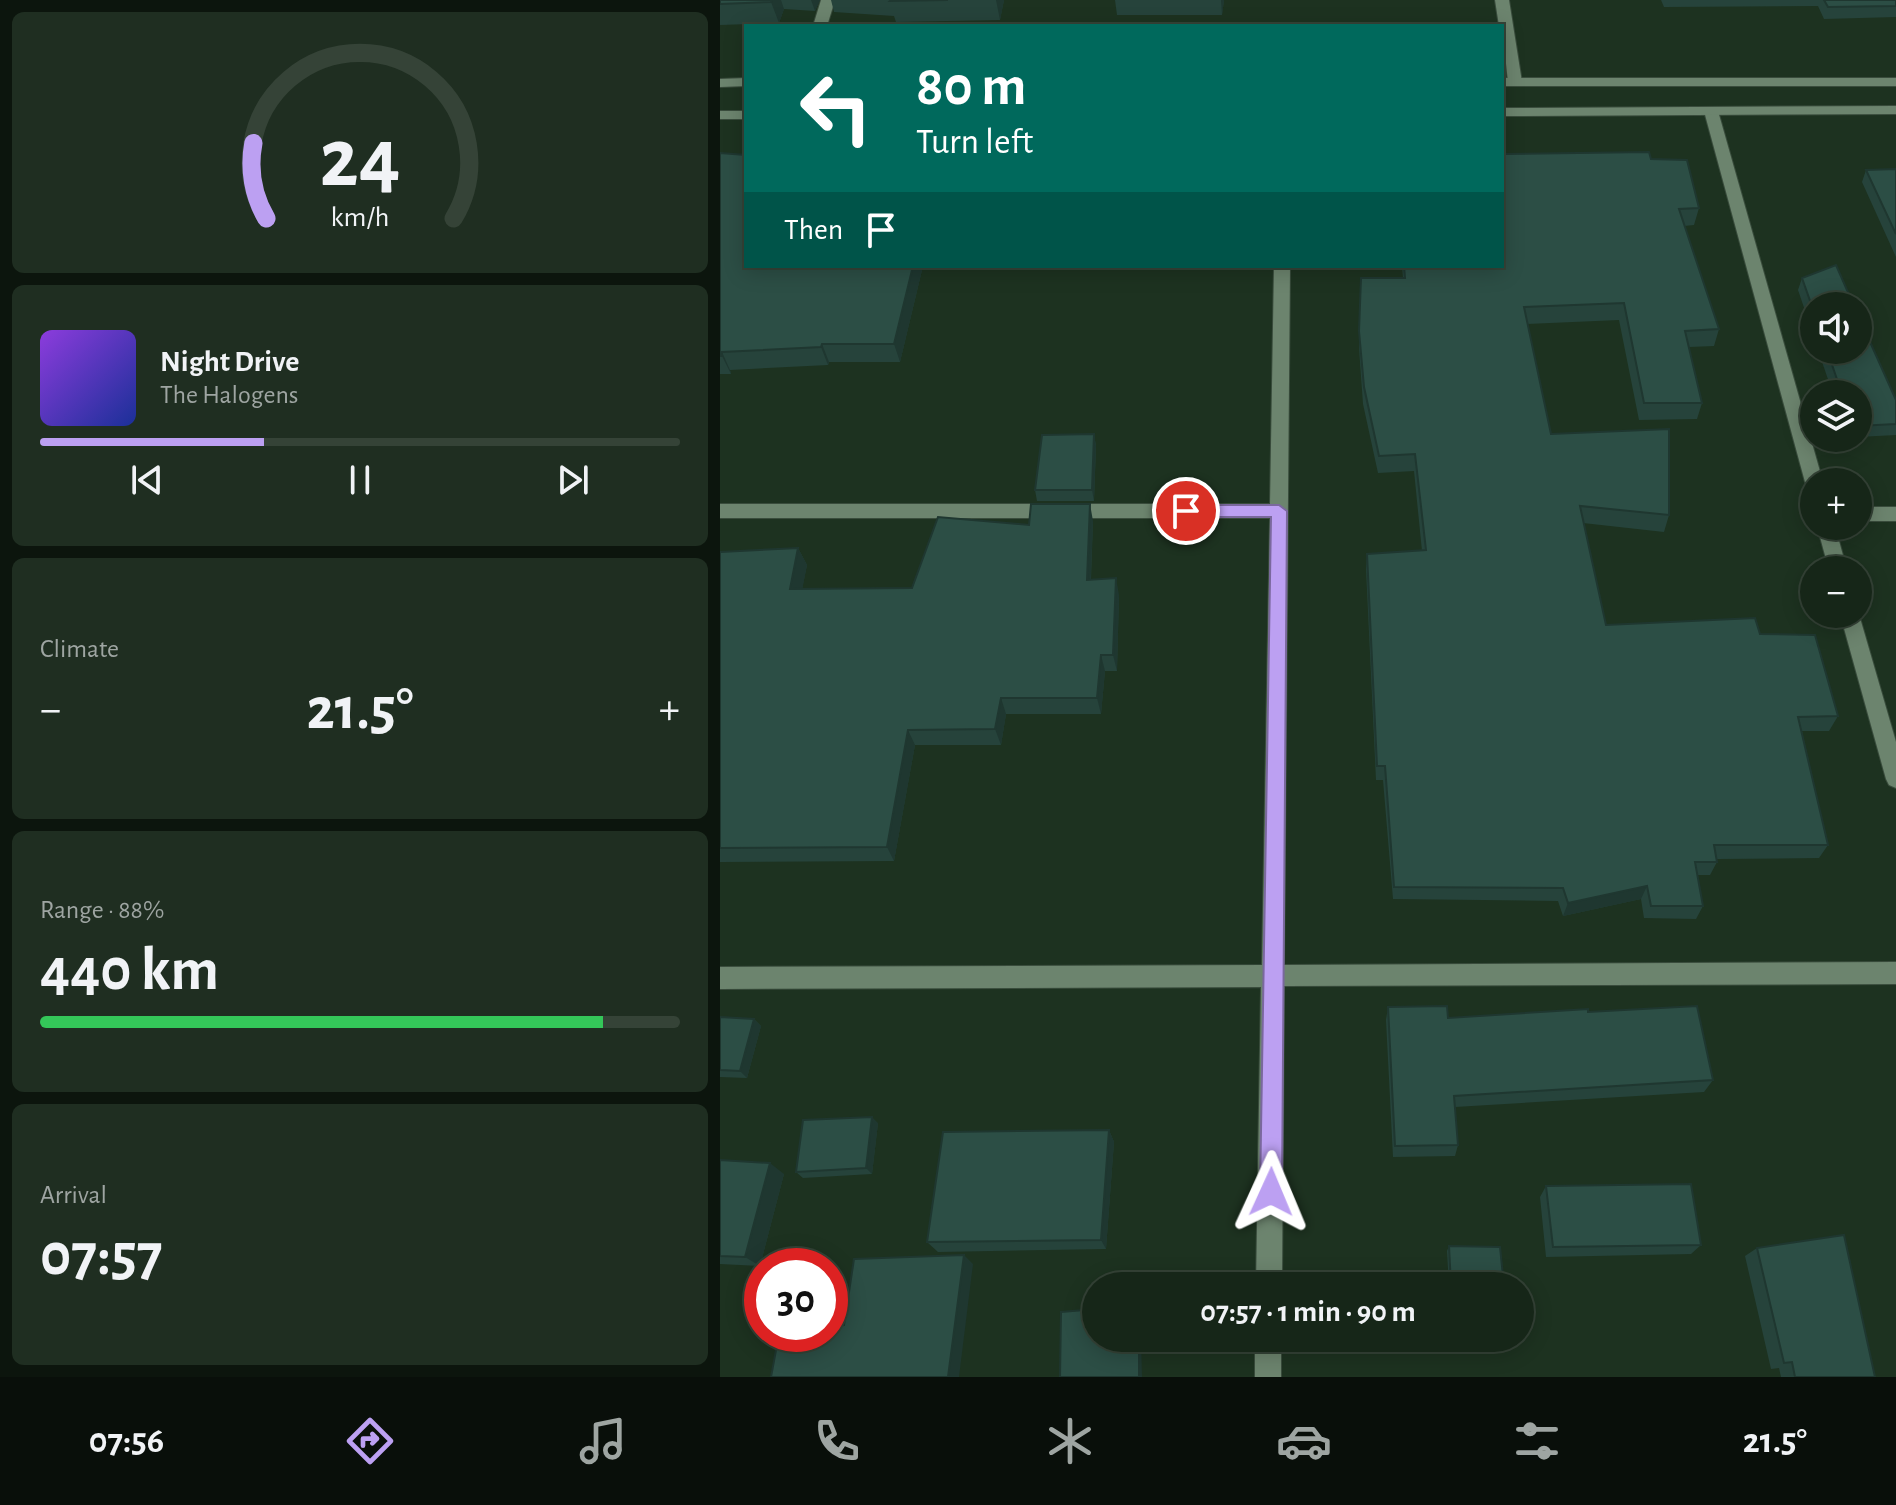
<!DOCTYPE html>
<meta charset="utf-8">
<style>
body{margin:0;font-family:"Alegreya Sans",sans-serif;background:#1f2e21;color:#f1f3f6;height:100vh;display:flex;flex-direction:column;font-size:30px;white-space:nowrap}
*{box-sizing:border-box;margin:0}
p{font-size:26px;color:#9ea5a2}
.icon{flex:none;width:44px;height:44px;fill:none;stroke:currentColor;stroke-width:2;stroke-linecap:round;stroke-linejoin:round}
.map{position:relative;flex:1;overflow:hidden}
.drawer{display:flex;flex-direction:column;gap:12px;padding:12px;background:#0c150d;width:720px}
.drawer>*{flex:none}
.hud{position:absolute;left:24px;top:24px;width:760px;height:244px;border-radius:0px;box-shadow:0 4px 20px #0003,0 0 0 2px #354337;background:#00695c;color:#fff;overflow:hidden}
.fabs{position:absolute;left:1080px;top:292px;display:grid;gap:16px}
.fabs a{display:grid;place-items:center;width:72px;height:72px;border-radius:50%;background:#162618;box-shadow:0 4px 20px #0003,0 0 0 2px #354337;font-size:40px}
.speed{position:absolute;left:24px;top:1248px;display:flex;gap:16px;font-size:40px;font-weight:700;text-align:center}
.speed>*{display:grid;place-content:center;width:104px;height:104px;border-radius:50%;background:#162618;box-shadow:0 4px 20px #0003,0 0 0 2px #354337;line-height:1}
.speed .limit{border:12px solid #d22;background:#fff;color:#111}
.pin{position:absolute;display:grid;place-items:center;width:68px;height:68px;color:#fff;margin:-34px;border:4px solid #fff;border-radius:50%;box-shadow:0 2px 8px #0007}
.me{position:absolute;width:88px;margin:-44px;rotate:1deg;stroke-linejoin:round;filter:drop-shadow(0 0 6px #0008)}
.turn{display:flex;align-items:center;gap:28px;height:168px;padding:0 40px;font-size:36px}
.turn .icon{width:104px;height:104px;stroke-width:2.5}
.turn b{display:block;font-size:56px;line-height:68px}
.then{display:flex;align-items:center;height:76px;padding:0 40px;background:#0003;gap:16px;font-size:30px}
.big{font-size:60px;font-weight:700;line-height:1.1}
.drawer .tile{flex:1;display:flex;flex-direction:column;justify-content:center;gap:12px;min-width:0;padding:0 28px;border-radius:12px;background:#1f2e21}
.drawer .dial{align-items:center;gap:0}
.dial svg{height:208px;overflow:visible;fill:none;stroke:#354337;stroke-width:7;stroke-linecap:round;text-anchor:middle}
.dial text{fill:#f1f3f6;stroke:none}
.song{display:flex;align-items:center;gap:24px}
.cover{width:96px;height:96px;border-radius:12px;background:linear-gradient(135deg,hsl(270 70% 55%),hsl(230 70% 35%))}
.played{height:8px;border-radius:4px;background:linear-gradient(90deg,#bca0f2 35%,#354337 35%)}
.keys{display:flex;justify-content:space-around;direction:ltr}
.heat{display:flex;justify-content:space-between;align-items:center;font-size:44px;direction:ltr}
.charge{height:12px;border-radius:6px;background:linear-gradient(90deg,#34c759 88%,#354337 0)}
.trip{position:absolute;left:362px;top:1272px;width:452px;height:80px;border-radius:40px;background:#162618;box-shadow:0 4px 20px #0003,0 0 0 2px #354337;font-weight:700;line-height:80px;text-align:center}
.menu{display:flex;height:128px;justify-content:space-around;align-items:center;background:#090f0a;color:#9ea5a2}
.menu .icon{width:56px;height:56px}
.menu .on{color:#bca0f2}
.menu b{font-size:36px;color:#f1f3f6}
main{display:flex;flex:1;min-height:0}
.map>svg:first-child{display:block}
</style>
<main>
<section class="drawer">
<div class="tile dial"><svg viewBox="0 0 100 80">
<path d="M14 69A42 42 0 1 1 86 69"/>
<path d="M14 69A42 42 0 0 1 9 40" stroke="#bca0f2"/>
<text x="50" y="56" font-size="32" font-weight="700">24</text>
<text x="50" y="72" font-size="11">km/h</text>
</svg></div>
<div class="tile">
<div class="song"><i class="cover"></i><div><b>Night Drive</b><p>The Halogens</p></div></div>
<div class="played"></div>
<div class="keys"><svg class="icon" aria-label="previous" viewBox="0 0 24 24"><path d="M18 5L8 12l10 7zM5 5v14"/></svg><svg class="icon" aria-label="pause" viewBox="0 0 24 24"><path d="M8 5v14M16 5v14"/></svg><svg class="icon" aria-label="next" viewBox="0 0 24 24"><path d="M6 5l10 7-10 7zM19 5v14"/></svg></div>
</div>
<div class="tile"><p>Climate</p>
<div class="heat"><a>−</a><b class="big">21.5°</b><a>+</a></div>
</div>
<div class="tile"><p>Range · 88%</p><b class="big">440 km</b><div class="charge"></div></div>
<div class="tile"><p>Arrival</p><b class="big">07:57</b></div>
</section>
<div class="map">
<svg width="1176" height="1377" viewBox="0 0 1176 1377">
<rect width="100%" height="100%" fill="#1d3220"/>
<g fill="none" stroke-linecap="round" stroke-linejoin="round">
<g stroke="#394c3c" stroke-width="2">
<path id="street" d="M101 0H115L107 26H93Z
M775 0H789L802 82 800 85 788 82 782 26H779Z
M991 107 998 111 1103 482H1094V489L1085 482 984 111Z
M554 266H570L564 965 1176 962V984L564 986 562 1286H536L541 987 0 989V967L542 965 550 518H0V504H550Z
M1138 507H1176V521H1138Z
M1097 526H1115L1127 570H1109Z
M1138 611 1176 742V788L1169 785 1166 779 1120 614H1138Z
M535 1338H561V1377H535Z"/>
</g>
<g stroke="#394c3c" stroke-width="2">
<path id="secondary" d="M26 78V86L0 87V79Z
M782 78H1176V86H782Z
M1176 106V114L782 116V108Z
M0 111H26V119H0Z"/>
</g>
<use href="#street" fill="#6c846e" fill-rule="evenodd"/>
<use href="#secondary" fill="#6c846e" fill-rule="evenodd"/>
</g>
<path fill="#26433b" d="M0 0H100L95 11 64 9 59 23 0 25Z
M111 0H284L280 20 176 22 174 16 114 12Z
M395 0H504L502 15H397Z
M941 0H1176V17L1104 19 1098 6 944 7Z
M0 153 26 266H203L180 362H109L108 365 10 370 11 374H0Z
M931 159 979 208 974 225 964 226 999 329 994 346 969 347 982 403 977 419 919 420 899 320 807 324 831 434 949 515 944 532 863 523 886 625 1040 634 1118 716 1109 731H1082L1108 845 1099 858 997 859V862L990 875H977L983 906 976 919 924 918 921 899 843 916 838 901 673 899 663 780H656L646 569 647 554 702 551 694 471 658 473 643 404 639 348 641 278H683L682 266H782Z
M1176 169V257L1142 182 1146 170Z
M1082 278 1094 306V337L1078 290Z
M1098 350H1138L1176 400V435L1138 437V394H1113Z
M374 434 376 446 374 501H317L315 490Z
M373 521 371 579 399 595 397 671H385L381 714H286L281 745H195L174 861 0 862V552L78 548 87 565 82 589 192 588 309 525Z
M668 1007 728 1018 868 1012 993 1080 984 1092 735 1107 738 1145 735 1156 673 1157 666 1020Z
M0 1017 34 1019 41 1026 27 1078 0 1077Z
M158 1123 152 1174 83 1178 76 1172Z
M389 1130 394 1142 386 1249 218 1252 207 1242Z
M0 1160 64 1174 40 1266 0 1264Z
M826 1186 981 1245 971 1254 826 1257 820 1197Z
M729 1246 784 1286H729L727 1251Z
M1037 1248 1155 1377H1061L1059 1368 1051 1369 1025 1256Z"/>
<path fill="#1f3730" d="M52 0H61L64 9 59 23 51 2Z
M91 0H100L95 11Z
M276 0H284L280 20Z
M501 0H504L502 15Z
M193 266H203L180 362 174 344Z
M102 344 109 362 108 365 101 347Z
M2 352 10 370 11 374 2 356Z
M374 434 376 446 374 501 372 490Z
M370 504 373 521 370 596 367 580Z
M78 548 87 565 79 606 70 589Z
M396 578 399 595 397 671 393 655Z
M381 655 385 671 381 714 377 698Z
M281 698 286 714 281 745 275 729Z
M188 730 195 745 174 861 167 847Z
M927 886 921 899 843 916 848 903Z
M34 1019 41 1026 27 1078 20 1071Z
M152 1117 158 1123 152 1174 146 1168Z
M389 1130 394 1142 386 1249 381 1240Z
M50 1163 64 1174 40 1266 25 1257Z
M244 1255 253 1264 239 1377H228Z
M419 1338H421L422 1377H419Z"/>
<path fill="#2c4e45" stroke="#1f3730" stroke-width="2" d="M0 0H52L51 2 0 4Z
M171 0H228L170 1Z
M1104 0H1176V6L1108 7Z
M929 152 931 159 967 160 979 208 959 209 999 329 965 331 982 403H924L904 303 804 307 831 434 949 429V515L860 506 886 625 1035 618 1040 634 1095 635 1118 716 1078 717 1108 845H994L997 862H975L983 906H931L927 886 848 903 843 888 674 887 665 766H657L647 554 706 550 695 454 659 456 644 387 639 331 641 278H685L684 266H782V154Z
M0 153 26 155V266H193L174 344H102L101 347 2 352V356H0Z
M1176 169V234L1146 170Z
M1116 265 1134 306H1094V312L1082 278Z
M1138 315 1176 400V424L1138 426V394H1122L1107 350H1138Z
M374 434 372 490H315L322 435Z
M311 504H370L367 580 396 578 393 655H381L377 698H281L275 729 188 730 167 847 0 848V552L78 548 70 589 192 588 218 517 309 525Z
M727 1006 728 1018 868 1009V1012L977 1006 993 1080 734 1096 738 1145 675 1146 668 1007Z
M0 1017 34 1019 20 1071 0 1070Z
M152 1117 146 1168 76 1172 83 1120Z
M389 1130 381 1240 207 1242 223 1132Z
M0 1160 50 1163 25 1257 0 1256Z
M971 1184 981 1245 833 1247 826 1186Z
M1124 1235 1155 1377H1075L1072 1362 1064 1363 1037 1248Z
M729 1246 780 1247 784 1286H731Z
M244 1255 228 1377H51L59 1334H110V1326L124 1325 134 1259Z
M376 1309V1338H419V1377H340L341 1312Z"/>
<path fill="#bca0f2" stroke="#7a689d" stroke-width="2" d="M466 505H559L567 511 562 1192 559 1200 551 1204 543 1200 540 1192 551 517H466L458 511Z"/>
</svg>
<div class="fabs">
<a><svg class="icon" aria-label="sound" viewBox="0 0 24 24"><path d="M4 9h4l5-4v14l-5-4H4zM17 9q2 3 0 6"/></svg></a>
<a><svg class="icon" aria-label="layers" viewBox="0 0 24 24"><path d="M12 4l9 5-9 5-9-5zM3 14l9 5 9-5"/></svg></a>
<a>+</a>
<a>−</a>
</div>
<div class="speed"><div class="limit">30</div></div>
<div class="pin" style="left:466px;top:511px;background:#d93025"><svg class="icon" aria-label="arrive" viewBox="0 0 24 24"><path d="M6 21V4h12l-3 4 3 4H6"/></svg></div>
<svg class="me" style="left:551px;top:1192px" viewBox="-20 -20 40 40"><path d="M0-17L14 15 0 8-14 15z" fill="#bca0f2" stroke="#fff" stroke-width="4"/></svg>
<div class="trip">07:57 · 1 min · 90 m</div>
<div class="hud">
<div class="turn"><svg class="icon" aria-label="left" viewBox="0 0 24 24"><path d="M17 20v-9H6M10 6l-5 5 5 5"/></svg><div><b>80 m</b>Turn left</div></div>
<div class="then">Then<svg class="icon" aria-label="arrive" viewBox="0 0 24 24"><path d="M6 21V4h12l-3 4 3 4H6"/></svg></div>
</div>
</div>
</main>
<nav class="menu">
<b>07:56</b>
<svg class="icon on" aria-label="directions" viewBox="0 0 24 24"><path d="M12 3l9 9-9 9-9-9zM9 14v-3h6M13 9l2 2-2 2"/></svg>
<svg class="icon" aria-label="music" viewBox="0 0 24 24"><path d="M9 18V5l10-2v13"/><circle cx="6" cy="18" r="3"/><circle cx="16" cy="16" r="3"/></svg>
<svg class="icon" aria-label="phone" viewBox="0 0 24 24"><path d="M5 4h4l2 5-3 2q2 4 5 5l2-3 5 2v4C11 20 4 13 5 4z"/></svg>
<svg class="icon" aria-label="climate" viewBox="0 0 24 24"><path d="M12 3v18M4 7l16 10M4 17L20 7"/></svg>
<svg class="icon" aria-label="car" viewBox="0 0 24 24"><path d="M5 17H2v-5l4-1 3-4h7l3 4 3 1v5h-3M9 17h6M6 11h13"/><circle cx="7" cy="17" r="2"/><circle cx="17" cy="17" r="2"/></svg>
<svg class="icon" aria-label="filters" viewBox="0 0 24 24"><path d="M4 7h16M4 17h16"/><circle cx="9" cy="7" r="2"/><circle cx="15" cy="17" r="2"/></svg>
<b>21.5°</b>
</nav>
